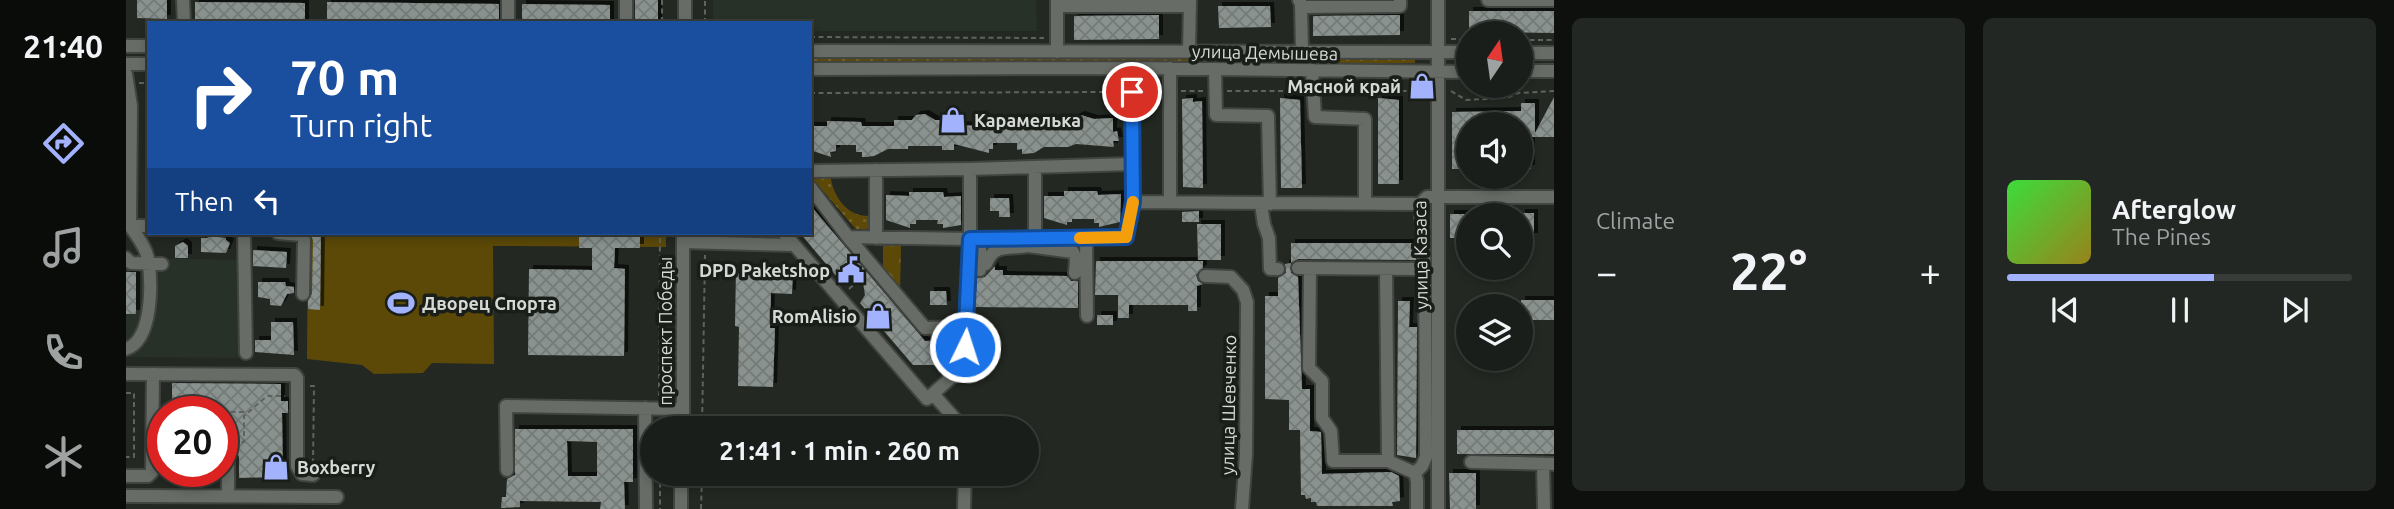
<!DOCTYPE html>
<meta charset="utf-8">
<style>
body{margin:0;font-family:Ubuntu,sans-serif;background:#232723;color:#f1f3f6;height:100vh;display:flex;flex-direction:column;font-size:26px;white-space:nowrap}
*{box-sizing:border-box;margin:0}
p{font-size:23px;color:#9fa2a2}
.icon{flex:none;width:38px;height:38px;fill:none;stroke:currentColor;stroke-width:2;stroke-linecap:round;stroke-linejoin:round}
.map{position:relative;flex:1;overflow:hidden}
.drawer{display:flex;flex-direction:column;gap:18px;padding:18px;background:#0e100e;width:840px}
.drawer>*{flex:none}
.banner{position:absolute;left:21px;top:21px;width:665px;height:214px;border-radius:0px;box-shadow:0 4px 10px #0003,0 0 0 2px #383c39;background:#1a4fa0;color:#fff;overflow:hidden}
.needle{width:46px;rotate:13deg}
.controls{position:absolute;left:1330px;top:21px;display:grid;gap:14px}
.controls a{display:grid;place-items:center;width:77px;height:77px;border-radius:50%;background:#1a1e1a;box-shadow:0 4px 10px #0003,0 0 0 2px #383c39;font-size:35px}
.speed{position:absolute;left:21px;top:396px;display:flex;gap:14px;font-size:35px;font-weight:700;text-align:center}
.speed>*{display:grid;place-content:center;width:91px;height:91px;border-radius:50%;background:#1a1e1a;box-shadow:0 4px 10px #0003,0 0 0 2px #383c39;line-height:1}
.speed .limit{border:10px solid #d22;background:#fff;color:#111}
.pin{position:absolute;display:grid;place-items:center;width:60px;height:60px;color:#fff;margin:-30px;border:4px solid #fff;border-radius:50%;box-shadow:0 2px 7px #0007}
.me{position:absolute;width:77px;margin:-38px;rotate:4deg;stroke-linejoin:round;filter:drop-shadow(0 0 5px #0008)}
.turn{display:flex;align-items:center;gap:24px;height:147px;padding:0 28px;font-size:32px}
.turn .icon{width:91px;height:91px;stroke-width:2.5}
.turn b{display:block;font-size:49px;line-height:60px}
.then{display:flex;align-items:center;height:66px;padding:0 28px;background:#0003;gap:14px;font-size:26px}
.big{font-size:52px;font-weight:600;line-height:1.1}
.drawer .widget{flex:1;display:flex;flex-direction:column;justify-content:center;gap:10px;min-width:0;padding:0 24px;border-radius:10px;background:#232723}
.song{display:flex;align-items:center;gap:21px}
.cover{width:84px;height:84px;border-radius:10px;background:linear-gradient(135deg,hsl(120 70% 55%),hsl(50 70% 35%))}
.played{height:7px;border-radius:4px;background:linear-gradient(90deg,#a3b2fd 60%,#383c39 60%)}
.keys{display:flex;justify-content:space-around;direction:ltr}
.heat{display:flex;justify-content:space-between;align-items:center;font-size:38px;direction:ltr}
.drawer .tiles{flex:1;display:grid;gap:18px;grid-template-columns:repeat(2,1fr)}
.trip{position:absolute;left:514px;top:416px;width:399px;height:70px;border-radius:35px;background:#1a1e1a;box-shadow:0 4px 10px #0003,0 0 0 2px #383c39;font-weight:600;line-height:70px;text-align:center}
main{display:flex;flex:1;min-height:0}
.tabs{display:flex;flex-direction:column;width:126px;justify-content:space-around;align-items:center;background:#0a0c0a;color:#9fa2a2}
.tabs .icon{width:49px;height:49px}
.tabs .active{color:#a3b2fd}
.tabs b{font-size:32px;color:#f1f3f6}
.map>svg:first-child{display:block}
</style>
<main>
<nav class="tabs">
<b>21:40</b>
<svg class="icon active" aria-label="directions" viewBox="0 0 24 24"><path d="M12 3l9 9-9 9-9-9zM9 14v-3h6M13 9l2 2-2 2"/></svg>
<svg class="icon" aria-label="music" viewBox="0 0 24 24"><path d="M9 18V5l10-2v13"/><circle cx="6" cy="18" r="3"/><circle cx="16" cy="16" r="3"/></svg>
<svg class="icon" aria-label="phone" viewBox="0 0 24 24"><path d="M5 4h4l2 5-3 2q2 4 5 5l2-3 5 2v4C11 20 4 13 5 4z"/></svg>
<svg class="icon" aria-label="climate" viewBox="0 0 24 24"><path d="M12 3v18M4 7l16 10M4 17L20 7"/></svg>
</nav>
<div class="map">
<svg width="1428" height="509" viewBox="0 0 1428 509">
<defs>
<pattern id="grass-dots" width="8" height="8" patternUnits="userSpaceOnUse" patternTransform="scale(1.75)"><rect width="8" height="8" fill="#5c4908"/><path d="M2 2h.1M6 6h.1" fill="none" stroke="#73632b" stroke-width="1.8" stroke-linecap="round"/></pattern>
<pattern id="park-crowns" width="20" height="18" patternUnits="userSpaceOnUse" patternTransform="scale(1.75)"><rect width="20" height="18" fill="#5c4908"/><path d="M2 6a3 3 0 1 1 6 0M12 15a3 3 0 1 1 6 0" fill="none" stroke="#73632b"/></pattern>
<pattern id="building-cross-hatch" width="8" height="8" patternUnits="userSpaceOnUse" patternTransform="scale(1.75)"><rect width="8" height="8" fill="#89928e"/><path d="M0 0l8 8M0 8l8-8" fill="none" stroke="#737a77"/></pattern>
<filter id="shadow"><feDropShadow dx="4" dy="-4" stdDeviation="0" flood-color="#0009"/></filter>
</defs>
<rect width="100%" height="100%" fill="#232822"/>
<path fill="#273127" d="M587 0H910L911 31H684V23H587Z
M0 248 8 258 116 260 113 358 0 357Z"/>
<path fill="url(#grass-dots)" d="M684 57H1289V63H684Z
M704 173C706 195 720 217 744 216V226L741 229H730L727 226 687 179 691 175Z
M581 233H648V234L640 239 581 237Z"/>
<path fill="url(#park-crowns)" d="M757 245 775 246 774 294 757 274Z"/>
<path fill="#5c4908" d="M182 233H540V247L367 246 368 364 306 363 297 373 248 374 236 365 181 359Z"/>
<path fill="url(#building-cross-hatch)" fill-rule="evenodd" filter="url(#shadow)" d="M11 0H41V19L11 18Z
M509 0H532V23H509Z
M69 2 179 3V23H69Z
M201 2 373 4V23H201Z
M396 4 484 5V23H396Z
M1092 6H1144L1145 27 1093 28Z
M1343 11H1428V33L1343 32Z
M1033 15V39L948 40V16Z
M1274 15V35L1187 36V16Z
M1428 97V137H1405V169H1395V124H1342V169H1326V112L1395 111V103H1409V133Z
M1067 98V102L1076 101 1077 188 1057 187 1056 99Z
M1154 98 1174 100 1176 188H1155Z
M1252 98 1273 100V184H1252Z
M799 114 809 120H827V125L860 126V121H895V125H929V119H946L955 115 968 119 987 118V132L991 131 993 141H987L988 147 950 144 942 147H918L908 153 896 154V149L891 150V143H867V149H863V153L828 144V150H816V146H782V149H762L748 156 740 157H736V152H730V145H710V151L704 152 705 157 684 150V126H701V121L735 122 736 126H768V120H786L790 115Z
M938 191H971L972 195 995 194 994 222 973 227V223H968V219H946V222H941V225L918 218V196H938Z
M783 192H817L818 197 835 196V225L817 228V224H811L812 220H790V224H784V228L760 220V195L783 196Z
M864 198H883L884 217H873V211H864Z
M684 205 799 341 828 340V363L826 365H787L734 303 739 295 736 276 722 273 711 277 674 233H684Z
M1073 211V222H1056V212Z
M1395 213H1408V237H1395Z
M1324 214H1342V238H1324Z
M1071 224H1095V260H1072Z
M90 233 91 237 100 238V240L104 243 100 253 75 252V238H81Z
M184 233H195L194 310 182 309V301L186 294 187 240Z
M453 233H514V248H489L488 268 499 269 498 356 402 355 403 269 466 270V248H453Z
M57 242 62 246V258H49V246Z
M1165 243H1288L1290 260 1172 259 1165 263Z
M127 250 161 252 160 268 127 266Z
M970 261H1077V268L1070 275 1072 281 1077 284 1071 286V311H1062V305H1003V318H992V295H969Z
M1165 263V273L1172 277 1176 389H1184V431L1195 432 1196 474 1265 472 1273 476 1274 501 1266 502 1267 506H1191L1190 502H1185V498L1180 499 1179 495H1175L1174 430H1163V400L1139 399V296H1152V278L1160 273 1159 264Z
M869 266V270H877V275L941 276 945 281H952V308L849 307 851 278 859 277Z
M610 268 667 269 666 294 645 293 644 328H649L647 387 612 386 613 327 609 326Z
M0 272H10V314H0Z
M132 282H159L160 286 168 287V293L161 294 155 306 144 305V299L132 297Z
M804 291H820L821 305H804Z
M1395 300H1428V320H1395Z
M1272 301H1284L1283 327H1291L1290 458 1271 455Z
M971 315H987V325H971Z
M145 322H167L168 355 129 352V340H145Z
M46 383 155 384V401H162V413H156L157 477 113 478V457L110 450 103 445 96 448V411H46Z
M389 429H507V482H498L499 509H474L475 502 394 501V507L375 508 376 497H380L381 479 389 475ZM441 441 471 442V476H442Z
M1331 430H1428V454H1331Z
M1323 473H1350V509H1324Z"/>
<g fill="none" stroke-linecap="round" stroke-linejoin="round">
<g stroke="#414440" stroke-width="16">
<path id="minor" d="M57 0 58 23
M1173 0 1175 4 1176 52
M1362 0H1428
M931 6H1064
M1175 7 1274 6V0
M382 23V0
M500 23V0
M559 23V0
M0 46H23
M684 51 1342 52
M931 52V0
M1063 52 1064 0
M1395 53H1428
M0 64H23
M1044 68V202
M684 69 1006 68 1342 72
M1089 69 1090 115 1142 116 1144 204
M1186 70 1189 117 1239 119V204
M1395 71H1428
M0 74 5 106 4 226H23
M684 171 844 169 1005 164
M684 187 722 237 799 328 841 327
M1007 202 1294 204 1301 197H1428
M1135 204 1138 224 1143 238 1144 269H1152
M118 233 120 353
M152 233 175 235 178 240 177 294
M658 233 801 399 837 367 844 239V169
M722 237 844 239 1000 237 1007 202 1006 68
M750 238V170
M909 238V167
M960 238 961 316
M557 242 668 245
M902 246 947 252 950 259 949 273
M0 258 5 263 36 264
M860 264C868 242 884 250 902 246V239
M1172 268 1299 269
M1184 268 1183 368 1196 381V418L1205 431 1207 461H1262L1289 473 1291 481V509
M1260 269 1262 461
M854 270V239
M1079 276 1105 277 1117 290 1121 302 1120 454 1116 509
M0 349C27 340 26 283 22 259 20 247 11 236 4 226
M0 374 169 375 171 378V466L176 474 187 475
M807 394 838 429
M519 408 520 509
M557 429V233
M102 454V496
M1345 462 1428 464
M1417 464 1418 509
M381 470 380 406 557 409
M1289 473 1296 466 1300 457 1299 269 1294 204
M0 476H22L26 472 27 374
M0 496 211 497
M555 509V474
M838 509 839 474
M1312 509V0"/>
</g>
<path stroke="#5f635e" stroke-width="2" stroke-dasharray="5 3.5" stroke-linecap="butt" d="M536 0V23
M579 23V0
M684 37 918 38
M1325 39H1342
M1395 40H1428
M13 83H23
M1055 91H1078
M1101 91H1176
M1199 91H1302
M1325 91 1340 100 1381 98 1392 93 1428 91
M1017 92H1032
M684 93 994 92
M713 278 728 274
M723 289 735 278
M184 386H188L187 464
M0 393H8V457H0
M533 396 534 233
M38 408H78L81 411
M96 412H121
M533 419V429
M576 429 579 255
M107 443 118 442V416L141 396H159
M534 474V509
M575 509 576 474"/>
<use href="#minor" stroke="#676c66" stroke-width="12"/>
</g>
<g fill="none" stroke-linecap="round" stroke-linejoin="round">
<g stroke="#114b97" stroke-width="18">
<path id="route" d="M839 347 844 239 1000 237 1007 202 1006 92"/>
</g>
<use href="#route" stroke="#1a73e8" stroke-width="12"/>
<path stroke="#f59e0b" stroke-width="12" d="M954 238 1000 237 1007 202"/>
</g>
<defs>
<g id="shop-bare" transform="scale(2.1)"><path d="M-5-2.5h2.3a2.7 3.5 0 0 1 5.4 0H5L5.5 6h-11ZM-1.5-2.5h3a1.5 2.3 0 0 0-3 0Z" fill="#a3b2fd" stroke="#191e19" stroke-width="2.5" paint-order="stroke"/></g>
<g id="civic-bare" transform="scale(2.1)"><path d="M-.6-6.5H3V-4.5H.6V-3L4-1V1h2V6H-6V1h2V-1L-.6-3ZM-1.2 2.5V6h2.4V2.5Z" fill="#a3b2fd" stroke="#191e19" stroke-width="2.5" paint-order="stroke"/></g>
<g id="stadium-bare" transform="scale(2.1)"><path d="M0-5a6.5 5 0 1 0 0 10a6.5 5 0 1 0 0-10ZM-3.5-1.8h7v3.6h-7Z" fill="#a3b2fd" stroke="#191e19" stroke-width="2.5" paint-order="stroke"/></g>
</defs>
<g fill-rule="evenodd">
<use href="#shop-bare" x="1296" y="86"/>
<use href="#shop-bare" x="827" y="120"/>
<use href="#civic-bare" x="725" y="270"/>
<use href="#stadium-bare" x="275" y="303"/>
<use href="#shop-bare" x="752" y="316"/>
<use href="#shop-bare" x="150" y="467"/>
</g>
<g text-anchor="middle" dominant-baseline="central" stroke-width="7" stroke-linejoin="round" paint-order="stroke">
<g font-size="18" fill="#d6d9d5" stroke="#191e19">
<text transform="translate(1139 52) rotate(1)">улица Демышева</text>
<text transform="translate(1294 255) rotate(-91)">улица Казаса</text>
<text transform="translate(539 331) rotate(-90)">проспект Победы</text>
<text transform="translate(1102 405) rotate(-89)">улица Шевченко</text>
</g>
<g font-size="18" font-weight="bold" fill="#d6d9d5" stroke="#191e19" text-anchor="end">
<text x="1275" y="86">Мясной край</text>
<text x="848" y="120" text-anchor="start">Карамелька</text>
<text x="704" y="270">DPD Paketshop</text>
<text x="296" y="303" text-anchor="start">Дворец Спорта</text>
<text x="731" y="316">RomAlisio</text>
<text x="171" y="467" text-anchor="start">Boxberry</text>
</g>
</g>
</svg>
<div class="controls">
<a><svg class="needle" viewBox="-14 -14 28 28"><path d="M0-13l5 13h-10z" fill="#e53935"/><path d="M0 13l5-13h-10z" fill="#9fa2a2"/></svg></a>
<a><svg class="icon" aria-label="sound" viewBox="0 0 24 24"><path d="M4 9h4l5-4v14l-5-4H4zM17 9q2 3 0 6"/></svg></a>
<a><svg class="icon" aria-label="search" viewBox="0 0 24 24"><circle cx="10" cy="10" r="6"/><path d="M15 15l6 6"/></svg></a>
<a><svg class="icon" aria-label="layers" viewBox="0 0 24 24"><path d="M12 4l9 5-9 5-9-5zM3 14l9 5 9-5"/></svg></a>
</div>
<div class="speed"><div class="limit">20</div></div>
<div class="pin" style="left:1006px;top:92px;background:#d93025"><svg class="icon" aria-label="arrive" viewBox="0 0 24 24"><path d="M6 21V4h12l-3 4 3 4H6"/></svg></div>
<svg class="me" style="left:839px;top:347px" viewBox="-20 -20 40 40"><circle r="17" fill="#1a73e8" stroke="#fff" stroke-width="3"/><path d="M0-11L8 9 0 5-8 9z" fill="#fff"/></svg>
<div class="trip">21:41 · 1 min · 260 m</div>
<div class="banner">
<div class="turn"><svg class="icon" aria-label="right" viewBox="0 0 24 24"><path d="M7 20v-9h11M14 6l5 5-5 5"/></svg><div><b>70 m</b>Turn right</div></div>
<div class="then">Then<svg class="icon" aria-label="left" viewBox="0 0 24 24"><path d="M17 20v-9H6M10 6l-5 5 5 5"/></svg></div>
</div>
</div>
<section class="drawer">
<div class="tiles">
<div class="widget"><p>Climate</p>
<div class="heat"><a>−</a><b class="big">22°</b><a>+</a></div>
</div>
<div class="widget">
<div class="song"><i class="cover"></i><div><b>Afterglow</b><p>The Pines</p></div></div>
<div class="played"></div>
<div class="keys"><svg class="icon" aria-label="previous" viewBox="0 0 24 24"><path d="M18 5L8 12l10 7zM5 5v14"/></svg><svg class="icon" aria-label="pause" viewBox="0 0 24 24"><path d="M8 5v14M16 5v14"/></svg><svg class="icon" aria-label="next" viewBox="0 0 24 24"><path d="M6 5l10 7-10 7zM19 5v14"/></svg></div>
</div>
</div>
</section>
</main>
